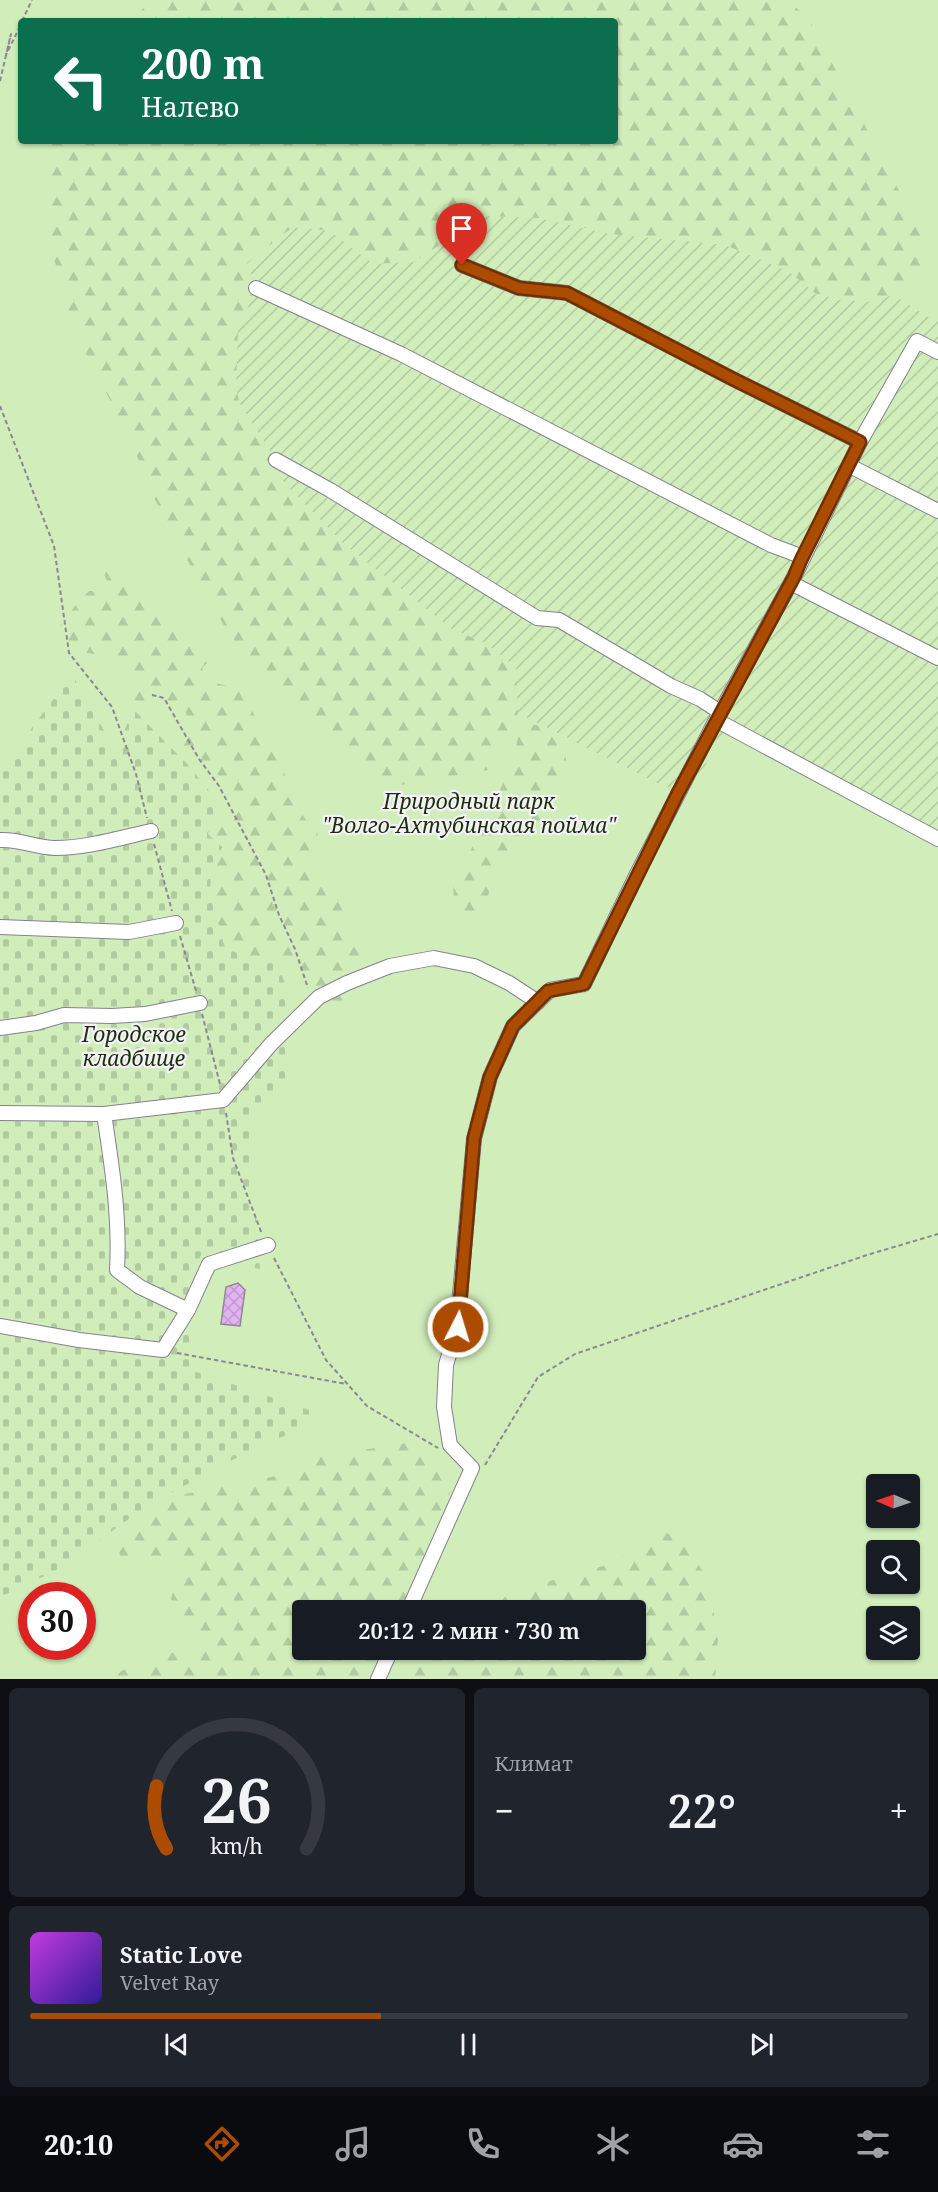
<!DOCTYPE html>
<html lang="ru">
<meta charset="utf-8">
<style>
body{margin:0;font-family:"Noto Serif",serif;background:#20242c;color:#f1f3f6;height:100vh;display:flex;flex-direction:column;font-size:22px;white-space:nowrap}
*{box-sizing:border-box;margin:0}
p{font-size:20px;color:#9ea1a6}
.icon{flex:none;width:33px;height:33px;fill:none;stroke:currentColor;stroke-width:2;stroke-linecap:round;stroke-linejoin:round}
.map{position:relative;height:1679px;overflow:hidden}
.drawer{display:flex;flex-direction:column;gap:9px;padding:9px;background:#0d0f14;flex:1}
.drawer>*{flex:none}
.top-card{position:absolute;left:18px;top:18px;width:600px;height:126px;border-radius:6px;box-shadow:0 2px 4px #0004;background:#0b6e4f;color:#fff;overflow:hidden}
.needle{width:39px;rotate:272deg}
.buttons{position:absolute;left:866px;top:1474px;display:grid;gap:12px}
.buttons a{display:grid;place-items:center;width:54px;height:54px;border-radius:6px;background:#171b24;box-shadow:0 2px 4px #0004;font-size:30px}
.speed{position:absolute;left:18px;top:1582px;display:flex;gap:12px;font-size:30px;font-weight:700;text-align:center}
.speed>*{display:grid;place-content:center;width:78px;height:78px;border-radius:50%;background:#171b24;box-shadow:0 2px 4px #0004;line-height:1}
.speed .limit{border:9px solid #d22;background:#fff;color:#111}
.pin{position:absolute;display:grid;place-items:center;width:51px;height:51px;color:#fff;margin:-62px -26px;border-radius:50% 50% 50% 0;rotate:-45deg;box-shadow:0 0 6px #0007}
.pin .icon{rotate:45deg}
.me{position:absolute;width:66px;margin:-33px;rotate:5deg;stroke-linejoin:round;filter:drop-shadow(0 0 4px #0008)}
.turn{display:flex;align-items:center;gap:21px;height:126px;padding:0 24px;font-size:27px}
.turn .icon{width:78px;height:78px;stroke-width:2.5}
.turn b{display:block;font-size:42px;line-height:51px}
.big{font-size:45px;font-weight:600;line-height:1.1}
.drawer .widget{flex:1;display:flex;flex-direction:column;justify-content:center;gap:9px;min-width:0;padding:0 21px;border-radius:9px;background:#20242c}
.drawer .dial{align-items:center;gap:0}
.dial svg{height:156px;overflow:visible;fill:none;stroke:#363941;stroke-width:7;stroke-linecap:round;text-anchor:middle}
.dial text{fill:#f1f3f6;stroke:none}
.song{display:flex;align-items:center;gap:18px}
.cover{width:72px;height:72px;border-radius:9px;background:linear-gradient(135deg,hsl(290 70% 55%),hsl(250 70% 35%))}
.played{height:6px;border-radius:3px;background:linear-gradient(90deg,#ab4c00 40%,#363941 40%)}
.keys{display:flex;justify-content:space-around;direction:ltr}
.heat{display:flex;justify-content:space-between;align-items:center;font-size:33px;direction:ltr}
.drawer .tiles{flex:1;display:grid;gap:9px;grid-template-columns:1fr 1fr}
.widget:last-child{grid-column:span 2}
.trip{position:absolute;left:292px;top:1600px;width:354px;height:60px;border-radius:6px;background:#171b24;box-shadow:0 2px 4px #0004;font-weight:600;line-height:60px;text-align:center}
.tabs{display:flex;height:96px;justify-content:space-around;align-items:center;background:#090b0e;color:#9ea1a6}
.tabs .icon{width:42px;height:42px}
.tabs .on{color:#ab4c00}
.tabs b{font-size:27px;color:#f1f3f6}
.map>svg:first-child{display:block}
</style>
<div class="map">
<svg width="938" height="1679" viewBox="0 0 938 1679">
<defs>
<pattern id="forest-firs" width="22" height="20" patternUnits="userSpaceOnUse" patternTransform="scale(1.5)"><rect width="22" height="20" fill="#d0edba"/><path d="M5 1l3.5 6h-7zM16 11l3.5 6h-7z" fill="#b1ca9f"/></pattern>
<pattern id="cemetery-stones" width="16" height="16" patternUnits="userSpaceOnUse" patternTransform="scale(1.5)"><rect width="16" height="16" fill="#d0edba"/><path d="M2 7V4a2 2 0 0 1 4 0v3zM10 15v-3a2 2 0 0 1 4 0v3z" fill="#b1ca9f"/></pattern>
<pattern id="garden-furrows" width="10" height="10" patternUnits="userSpaceOnUse" patternTransform="scale(1.5)"><rect width="10" height="10" fill="#d0edba"/><path d="M-1 1l2-2M0 10L10 0M9 11l2-2" fill="none" stroke="#b1ca9f"/></pattern>
<pattern id="building-cross-hatch" width="8" height="8" patternUnits="userSpaceOnUse" patternTransform="scale(1.5)"><rect width="8" height="8" fill="#e2b3f3"/><path d="M0 0l8 8M0 8l8-8" fill="none" stroke="#c199cf"/></pattern>
</defs>
<rect width="100%" height="100%" fill="#f5f0fe"/>
<path fill="#d0edba" fill-rule="evenodd" d="M0 0H938V1679H0ZM21 21H615V141H21ZM876 1485H909V1518H876ZM876 1551H909V1584H876ZM32 1596H82V1647H32ZM303 1611H636V1650H303ZM876 1617H909V1650H876Z"/>
<path fill="url(#forest-firs)" d="M150 0H785L798 9 811 23 926 242 928 266 893 295 873 302 839 300 815 293 788 271 538 218 484 216 414 262 373 264 330 231 256 288 238 331 239 402 276 460 281 479 343 543 452 629 486 643 516 668 518 713 488 770 389 787 231 638 186 558 151 492 132 443 71 325 50 242 47 146 50 141H615V21H133Z
M107 555 192 643 207 653 209 661 203 667 200 680 224 685 247 693C250 705 254 717 260 728 263 735 269 740 273 747 289 775 291 811 318 832L316 842 307 856 313 864 316 883 340 890 346 897 344 923 348 938 364 955 366 975 361 993 331 1009 314 1001 321 988 302 984C288 960 269 965 247 958 239 955 232 950 225 947L209 891 212 873 222 847 208 834 211 824 228 814C227 753 199 776 166 742L170 736 189 721 184 708 180 704 156 705 145 711 133 709 128 690 133 670 94 654 82 652 60 637 59 628 77 603 89 591H98L109 584 100 567Z
M521 723 543 726 565 752 568 775 535 830 498 867 481 915 454 909 453 874 465 862 512 765Z
M407 1443 432 1464 453 1475 450 1493 427 1548 408 1611H303V1650H389L372 1679H111C128 1662 177 1651 200 1647L171 1599 185 1550 165 1557 122 1560 115 1543 159 1508 185 1494 272 1477 316 1457Z
M663 1531 683 1542 708 1579 718 1638 715 1679H410L417 1666 450 1650H636V1611H493L508 1593 610 1564 639 1544Z"/>
<path fill="url(#cemetery-stones)" d="M72 674 116 752 133 709 188 765 228 814 211 824 208 834 222 847C219 856 214 864 212 873 206 893 218 927 225 947L246 958 277 963 286 986 290 1080 249 1117 260 1269 200 1256 190 1370 321 1414 299 1430 255 1448 150 1504 59 1569 0 1597V771Z"/>
<path fill="url(#garden-furrows)" d="M484 216 538 218 609 234 725 245 788 271 815 293 839 300 873 302 893 295 933 320 938 315V839L791 770 727 726 690 793 663 786 518 713 516 668 486 643 452 629 343 543 281 479 276 460 239 402 236 385 238 331 256 288 247 263 293 227 330 231 373 264 414 262Z"/>
<path fill="url(#building-cross-hatch)" stroke="#908594" stroke-width="1.5" d="M238 1283 245 1290 240 1326 221 1324 226 1287Z"/>
<g fill="none" stroke-linecap="round" stroke-linejoin="round">
<g stroke="#868090" stroke-width="16">
<path id="minor" d="M462 265 519 288 567 293 733 379 860 442
M256 288 401 354 771 545 803 557
M276 460 330 490 537 618 559 620 671 686 700 699 720 712
M850 466 938 511
M791 583 938 658
M716 720 938 839
M0 840C21 839 36 848 55 848 86 848 120 838 151 831
M0 927 129 932 176 923
M0 1028 36 1023 64 1015 112 1016 145 1014 200 1003
M0 1113 104 1114
M188 1310 140 1287 117 1270C120 1217 112 1166 104 1114L223 1100 271 1044 319 997 347 983 390 966 434 958 474 966 509 983 538 1002
M0 1326 79 1340 163 1350 188 1310 209 1264 268 1245
M408 1611 472 1468 450 1445 444 1407 446 1365 457 1327 474 1139 490 1077 513 1026 550 990 584 984 636 876 716 720 794 577 860 442 917 341 938 352
M378 1679 391 1650"/>
</g>
<path stroke="#8c8893" stroke-width="2" stroke-dasharray="4.5 3" stroke-linecap="butt" d="M22 21 32 0
M0 81 11 34 6 55 21 24
M0 406 54 546 69 653 112 707 136 774 147 818
M152 695 164 698 199 759 219 786 266 875 279 915 295 949 308 988
M154 844 172 911
M180 936 196 991
M202 1014 220 1084
M226 1113 233 1158 262 1234
M274 1258 326 1360 367 1406 438 1448
M177 1353 346 1384
M485 1465 538 1377 575 1354 867 1255 938 1234"/>
<use href="#minor" stroke="#fff" stroke-width="14"/>
</g>
<g fill="none" stroke-linecap="round" stroke-linejoin="round">
<g stroke="#6f3100" stroke-width="15">
<path id="route" d="M458 1327 474 1138 490 1077 513 1026 548 991 584 984 678 793 794 577 801 560 860 442 733 379 567 293 519 288 462 265"/>
</g>
<use href="#route" stroke="#ab4c00" stroke-width="10"/>
</g>
<g text-anchor="middle" dominant-baseline="central" stroke-width="4.5" stroke-linejoin="round" paint-order="stroke">
<g font-size="21" font-style="italic" fill="#1b3201" stroke="#f5f0fe">
<text x="469" y="801">Природный парк<tspan x="469" dy="24">"Волго-Ахтубинская пойма"</tspan></text>
<text x="134" y="1034">Городское<tspan x="134" dy="24">кладбище</tspan></text>
</g>
</g>
</svg>
<div class="buttons">
<a><svg class="needle" viewBox="-14 -14 28 28"><path d="M0-13l5 13h-10z" fill="#e53935"/><path d="M0 13l5-13h-10z" fill="#9ea1a6"/></svg></a>
<a><svg class="icon" aria-label="search" viewBox="0 0 24 24"><circle cx="10" cy="10" r="6"/><path d="M15 15l6 6"/></svg></a>
<a><svg class="icon" aria-label="layers" viewBox="0 0 24 24"><path d="M12 4l9 5-9 5-9-5zM3 14l9 5 9-5"/></svg></a>
</div>
<div class="speed"><div class="limit">30</div></div>
<div class="pin" style="left:462px;top:265px;background:#d93025"><svg class="icon" aria-label="arrive" viewBox="0 0 24 24"><path d="M6 21V4h12l-3 4 3 4H6"/></svg></div>
<svg class="me" style="left:458px;top:1327px" viewBox="-20 -20 40 40"><circle r="17" fill="#ab4c00" stroke="#fff" stroke-width="3"/><path d="M0-11L8 9 0 5-8 9z" fill="#fff"/></svg>
<div class="trip">20:12 · 2 мин · 730 m</div>
<div class="top-card">
<div class="turn"><svg class="icon" aria-label="left" viewBox="0 0 24 24"><path d="M17 20v-9H6M10 6l-5 5 5 5"/></svg><div><b>200 m</b>Налево</div></div>
</div>
</div>
<section class="drawer">
<div class="tiles">
<div class="widget dial"><svg viewBox="0 0 100 80">
<path d="M14 69A42 42 0 1 1 86 69"/>
<path d="M14 69A42 42 0 0 1 9 37" stroke="#ab4c00"/>
<text x="50" y="56" font-size="32" font-weight="700">26</text>
<text x="50" y="72" font-size="11">km/h</text>
</svg></div>
<div class="widget"><p>Климат</p>
<div class="heat"><a>−</a><b class="big">22°</b><a>+</a></div>
</div>
<div class="widget">
<div class="song"><i class="cover"></i><div><b>Static Love</b><p>Velvet Ray</p></div></div>
<div class="played"></div>
<div class="keys"><svg class="icon" aria-label="previous" viewBox="0 0 24 24"><path d="M18 5L8 12l10 7zM5 5v14"/></svg><svg class="icon" aria-label="pause" viewBox="0 0 24 24"><path d="M8 5v14M16 5v14"/></svg><svg class="icon" aria-label="next" viewBox="0 0 24 24"><path d="M6 5l10 7-10 7zM19 5v14"/></svg></div>
</div>
</div>
</section>
<nav class="tabs">
<b>20:10</b>
<svg class="icon on" aria-label="directions" viewBox="0 0 24 24"><path d="M12 3l9 9-9 9-9-9zM9 14v-3h6M13 9l2 2-2 2"/></svg>
<svg class="icon" aria-label="music" viewBox="0 0 24 24"><path d="M9 18V5l10-2v13"/><circle cx="6" cy="18" r="3"/><circle cx="16" cy="16" r="3"/></svg>
<svg class="icon" aria-label="phone" viewBox="0 0 24 24"><path d="M5 4h4l2 5-3 2q2 4 5 5l2-3 5 2v4C11 20 4 13 5 4z"/></svg>
<svg class="icon" aria-label="climate" viewBox="0 0 24 24"><path d="M12 3v18M4 7l16 10M4 17L20 7"/></svg>
<svg class="icon" aria-label="car" viewBox="0 0 24 24"><path d="M5 17H2v-5l4-1 3-4h7l3 4 3 1v5h-3M9 17h6M6 11h13"/><circle cx="7" cy="17" r="2"/><circle cx="17" cy="17" r="2"/></svg>
<svg class="icon" aria-label="filters" viewBox="0 0 24 24"><path d="M4 7h16M4 17h16"/><circle cx="9" cy="7" r="2"/><circle cx="15" cy="17" r="2"/></svg>
</nav>
